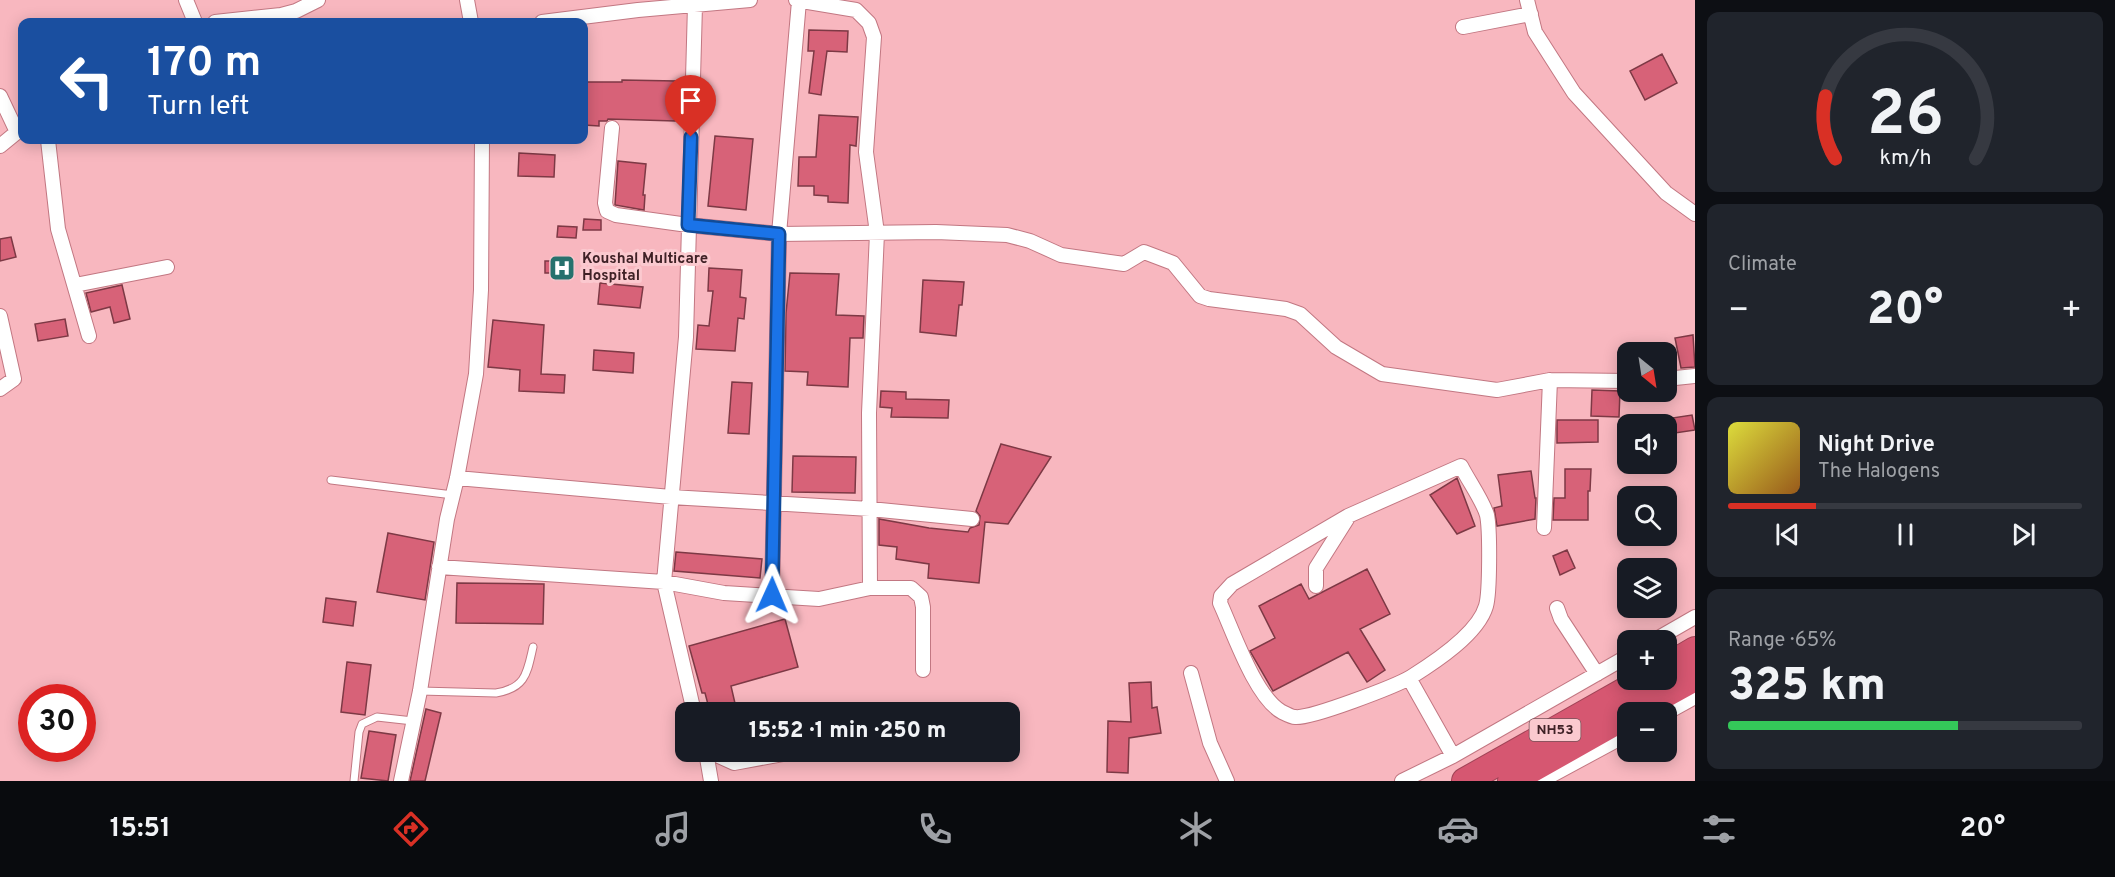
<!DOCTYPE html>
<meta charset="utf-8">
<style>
body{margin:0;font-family:Overpass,sans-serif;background:#20242c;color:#f1f3f6;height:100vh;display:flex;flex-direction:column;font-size:22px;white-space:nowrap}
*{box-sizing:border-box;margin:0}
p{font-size:20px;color:#9ea1a6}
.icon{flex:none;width:33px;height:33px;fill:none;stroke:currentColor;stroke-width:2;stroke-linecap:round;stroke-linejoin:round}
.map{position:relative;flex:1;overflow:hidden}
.side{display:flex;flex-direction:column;gap:12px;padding:12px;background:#0d0f14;width:420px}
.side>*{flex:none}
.banner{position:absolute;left:18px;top:18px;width:570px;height:126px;border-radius:12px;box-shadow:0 3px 15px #0003;background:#1a4fa0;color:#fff;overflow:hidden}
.needle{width:39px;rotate:150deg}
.fabs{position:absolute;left:1617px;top:342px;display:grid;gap:12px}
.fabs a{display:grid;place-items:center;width:60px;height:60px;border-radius:12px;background:#171b24;box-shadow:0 3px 15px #0003;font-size:30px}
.speed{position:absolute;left:18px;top:684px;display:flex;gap:12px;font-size:30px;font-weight:700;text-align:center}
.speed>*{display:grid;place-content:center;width:78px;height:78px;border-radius:50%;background:#171b24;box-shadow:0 3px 15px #0003;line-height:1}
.speed .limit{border:9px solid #d22;background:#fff;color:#111}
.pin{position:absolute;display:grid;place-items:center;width:51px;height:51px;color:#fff;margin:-62px -26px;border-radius:50% 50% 50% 0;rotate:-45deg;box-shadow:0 0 6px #0007}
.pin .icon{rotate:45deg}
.me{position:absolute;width:66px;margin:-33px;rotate:1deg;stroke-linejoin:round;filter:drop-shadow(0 0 4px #0008)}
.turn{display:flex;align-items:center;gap:21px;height:126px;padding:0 30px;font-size:27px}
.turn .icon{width:78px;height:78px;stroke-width:2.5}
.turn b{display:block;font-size:42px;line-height:51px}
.big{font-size:45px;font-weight:800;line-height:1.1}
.side .widget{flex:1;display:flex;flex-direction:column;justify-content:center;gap:9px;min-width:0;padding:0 21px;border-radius:12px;background:#20242c}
.side .dial{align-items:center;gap:0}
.dial svg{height:156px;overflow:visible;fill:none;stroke:#363941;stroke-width:7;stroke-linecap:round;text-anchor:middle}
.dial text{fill:#f1f3f6;stroke:none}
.song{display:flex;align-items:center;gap:18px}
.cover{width:72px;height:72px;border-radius:9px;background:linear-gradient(135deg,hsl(60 70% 55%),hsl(30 70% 35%))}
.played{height:6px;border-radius:3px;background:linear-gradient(90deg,#d93025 25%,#363941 25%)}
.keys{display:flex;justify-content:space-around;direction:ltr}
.heat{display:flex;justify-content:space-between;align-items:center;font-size:33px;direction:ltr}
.charge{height:9px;border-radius:4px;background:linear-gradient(90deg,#34c759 65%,#363941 0)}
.trip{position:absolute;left:675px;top:702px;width:345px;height:60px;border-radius:12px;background:#171b24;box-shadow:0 3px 15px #0003;font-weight:800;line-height:60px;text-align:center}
.tabs{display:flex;height:96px;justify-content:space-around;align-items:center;background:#090b0e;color:#9ea1a6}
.tabs .icon{width:42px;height:42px}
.tabs .selected{color:#d93025}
.tabs b{font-size:27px;color:#f1f3f6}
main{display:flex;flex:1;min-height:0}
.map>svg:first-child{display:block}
</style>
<main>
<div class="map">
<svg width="1695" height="781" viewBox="0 0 1695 781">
<rect width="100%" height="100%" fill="#f8b7bf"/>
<path fill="#d76278" stroke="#7d3945" stroke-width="1.5" d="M809 30 848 31 847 52 827 51 821 95 809 93 814 51H808Z
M1662 54 1677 83 1645 100 1630 71Z
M622 80 676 81 675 121 608 119 607 121H599V126L584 125 586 82H622Z
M819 115 858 117 856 146 850 145 848 203 828 202V196L814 195V186H798L799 157H816Z
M715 136 753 139 746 210 708 206Z
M519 153 555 155 554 177 518 176Z
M618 161 646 164 643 195H645L644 210 615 205Z
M584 219 601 220V230H583Z
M558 226 577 227 576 238 557 237Z
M11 237 16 257 0 261V239Z
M545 261H572V273H545Z
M709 268 742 270 740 297 746 298 744 319 738 318 735 351 696 349 698 325 709 326 713 291H708Z
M790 273 839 274 836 315 864 316 863 338H850L848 387 807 385 808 372 785 371 786 313Z
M923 280 964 282 962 305H959L956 336 920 332Z
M600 283 643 287 640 308 598 304Z
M122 285 130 319 114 323 110 307 91 312 86 293Z
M65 319 68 336 38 341 35 324Z
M493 320 544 325 541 374 565 375 564 393 519 391 520 370 488 367Z
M1693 335 1695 367 1681 368 1675 338Z
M594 350 634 353 633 373 593 370Z
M732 382 752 383 749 434 728 433Z
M1592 390 1620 391 1619 417 1591 416Z
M881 391 906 392V399L949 400 948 418 891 417 892 408 880 407Z
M1692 415 1695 430 1675 433 1672 418Z
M1557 420H1598V442L1557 443Z
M1001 444 1051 457 1008 524 985 522 979 583 928 578 929 564 896 559 897 547 879 545V519L929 528 968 532 970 528 979 525 980 516 976 511Z
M793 456 856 457 855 493 792 492Z
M1565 469H1591L1590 491H1588V520H1553L1554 498H1565Z
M1531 471 1535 498H1536L1535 519 1497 526 1494 508 1502 506 1498 475Z
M1457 478 1475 526 1457 534 1430 495Z
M388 533 434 542 425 600 377 592Z
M1567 550 1575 568 1560 575 1553 556Z
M676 552 762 559 760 578 674 571Z
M1367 569 1390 614 1360 629 1385 670 1367 682 1348 652 1273 691 1250 651 1275 638 1259 606 1301 584 1309 599Z
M457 583 544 584 543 624 456 623Z
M326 598 356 602 353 626 323 622Z
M785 619 798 667 731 686 737 712H710L705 693H702L689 646Z
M347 662 371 665 365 715 341 712Z
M1151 682 1152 708 1157 707 1161 733 1129 738 1128 773 1107 772 1108 721 1131 722 1129 683Z
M426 709 441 713 425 781H410Z
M369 731 396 735 388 781 361 778Z"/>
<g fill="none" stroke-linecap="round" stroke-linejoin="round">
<g stroke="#c27782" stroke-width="9">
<path id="lane" d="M331 480 453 495
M420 691 496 693C526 688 527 673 533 647
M354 781 359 732 362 724 377 717 413 721"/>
</g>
<g stroke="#c27782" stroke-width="16">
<path id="street" d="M186 0 195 22
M467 0 471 22
M796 0 856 10 869 23 874 37 866 152 877 233 869 413 870 588
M1527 0 1535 32 1574 93 1666 193 1695 214
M215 22 281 15 296 11 318 0
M542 22 638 10 750 0
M1463 27 1531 14
M0 96 17 132
M612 128 605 203 607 211 616 215 688 225 779 234 936 232 1007 235 1030 241 1061 255 1124 264 1144 252 1173 263 1200 296 1209 299 1286 309 1300 314 1336 347 1382 374 1497 390 1550 380 1628 381
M48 140 58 229 89 336
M0 146 22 128
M75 285 167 267
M0 316 14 379 0 389
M1666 379 1695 376
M1461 466C1468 480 1483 501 1487 515 1490 529 1490 592 1486 606 1478 634 1435 662 1411 677 1396 686 1310 719 1295 717 1292 717 1286 714 1282 712 1255 697 1233 631 1220 603L1221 596 1232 584 1348 516Z
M457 478 671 497 870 509 972 519
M1544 528 1550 380
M439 567 664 582 724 593 819 599 870 588H911L921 597 923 607V670
M1316 586V568L1347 519
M772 595 779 234 799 1
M1557 608 1561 619 1597 674
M1655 640 1695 617
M1191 673 1210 743 1227 781
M1409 678 1453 756
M694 712 664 582 686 337 695 5
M1666 713 1695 697
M706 752 711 781
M710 752 734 763 794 752
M401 781 420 691 447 519 457 478 476 374 481 290 482 140
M1402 781 1453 756 1628 656
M1541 781 1628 734"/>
</g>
<g stroke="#a14457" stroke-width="28">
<path id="highway" d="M1666 667 1695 650
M1633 712 1695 678
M1465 781 1644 680
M1511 781 1628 715"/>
</g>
<use href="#lane" stroke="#fff" stroke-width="7"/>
<use href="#street" stroke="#fff" stroke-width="14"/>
<use href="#highway" stroke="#d65771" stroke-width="26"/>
</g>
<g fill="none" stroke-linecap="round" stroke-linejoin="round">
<g stroke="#114b97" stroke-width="15">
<path id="route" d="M691 137 688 225 779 234 772 595"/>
</g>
<use href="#route" stroke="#1a73e8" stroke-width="10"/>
</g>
<defs>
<g id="hospital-square" transform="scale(1.35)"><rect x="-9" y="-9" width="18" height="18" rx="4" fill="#27716d" stroke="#fbc9cf"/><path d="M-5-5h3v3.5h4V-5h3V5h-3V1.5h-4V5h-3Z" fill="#fff"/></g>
</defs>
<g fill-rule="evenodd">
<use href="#hospital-square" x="562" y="268"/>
</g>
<g text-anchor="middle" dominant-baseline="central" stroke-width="6" stroke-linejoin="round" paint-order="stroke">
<rect fill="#fbc9cf" stroke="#775359" stroke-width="1.5" x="1529.5" y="719" width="51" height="22" rx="4.5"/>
<g font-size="14" font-weight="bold" fill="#3f2126">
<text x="1555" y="730">NH53</text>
</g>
<g font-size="15" font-weight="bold" fill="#3f2126" stroke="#fbc9cf" text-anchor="start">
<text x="582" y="259">Koushal Multicare<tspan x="582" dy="17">Hospital</tspan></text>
</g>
</g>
</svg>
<div class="fabs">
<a><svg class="needle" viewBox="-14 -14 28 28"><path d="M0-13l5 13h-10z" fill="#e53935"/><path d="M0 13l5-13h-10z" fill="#9ea1a6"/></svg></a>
<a><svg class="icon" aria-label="sound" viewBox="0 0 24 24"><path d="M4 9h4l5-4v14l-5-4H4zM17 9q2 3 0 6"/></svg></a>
<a><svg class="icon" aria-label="search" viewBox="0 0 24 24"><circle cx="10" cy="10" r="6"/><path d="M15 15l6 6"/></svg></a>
<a><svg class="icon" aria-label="layers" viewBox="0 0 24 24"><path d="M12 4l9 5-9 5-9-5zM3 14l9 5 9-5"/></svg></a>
<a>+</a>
<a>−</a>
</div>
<div class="speed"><div class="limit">30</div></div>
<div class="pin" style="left:691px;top:137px;background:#d93025"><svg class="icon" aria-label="arrive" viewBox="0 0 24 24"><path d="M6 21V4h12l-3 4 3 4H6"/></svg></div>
<svg class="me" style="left:772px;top:595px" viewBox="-20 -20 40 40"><path d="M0-17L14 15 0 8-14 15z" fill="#1a73e8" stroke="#fff" stroke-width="4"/></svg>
<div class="trip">15:52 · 1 min · 250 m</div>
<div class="banner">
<div class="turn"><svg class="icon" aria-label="left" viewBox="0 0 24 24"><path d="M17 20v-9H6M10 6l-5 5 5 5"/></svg><div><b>170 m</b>Turn left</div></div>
</div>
</div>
<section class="side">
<div class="widget dial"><svg viewBox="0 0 100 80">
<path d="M14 69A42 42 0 1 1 86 69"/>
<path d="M14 69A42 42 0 0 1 9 37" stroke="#d93025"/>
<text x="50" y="56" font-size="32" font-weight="700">26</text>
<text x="50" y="72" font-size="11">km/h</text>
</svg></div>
<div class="widget"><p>Climate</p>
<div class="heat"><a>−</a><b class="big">20°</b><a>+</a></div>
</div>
<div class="widget">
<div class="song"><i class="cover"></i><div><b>Night Drive</b><p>The Halogens</p></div></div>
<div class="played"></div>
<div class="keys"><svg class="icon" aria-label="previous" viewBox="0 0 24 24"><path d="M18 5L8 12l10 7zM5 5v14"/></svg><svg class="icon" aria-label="pause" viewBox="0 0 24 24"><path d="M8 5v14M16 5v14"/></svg><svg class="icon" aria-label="next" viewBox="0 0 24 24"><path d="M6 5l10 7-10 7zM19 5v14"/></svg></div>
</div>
<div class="widget"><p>Range · 65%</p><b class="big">325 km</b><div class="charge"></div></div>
</section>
</main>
<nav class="tabs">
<b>15:51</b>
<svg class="icon selected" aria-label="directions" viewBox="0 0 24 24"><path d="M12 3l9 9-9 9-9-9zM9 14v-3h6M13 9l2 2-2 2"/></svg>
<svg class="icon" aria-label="music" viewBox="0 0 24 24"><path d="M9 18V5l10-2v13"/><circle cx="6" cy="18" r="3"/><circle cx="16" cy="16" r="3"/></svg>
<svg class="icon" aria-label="phone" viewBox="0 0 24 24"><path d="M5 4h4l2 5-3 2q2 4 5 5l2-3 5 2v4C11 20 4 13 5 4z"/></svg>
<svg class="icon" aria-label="climate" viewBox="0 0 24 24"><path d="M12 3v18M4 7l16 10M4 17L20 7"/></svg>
<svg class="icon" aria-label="car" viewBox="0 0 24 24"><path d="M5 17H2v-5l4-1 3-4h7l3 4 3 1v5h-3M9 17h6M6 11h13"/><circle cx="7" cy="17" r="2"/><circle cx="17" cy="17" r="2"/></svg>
<svg class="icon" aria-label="filters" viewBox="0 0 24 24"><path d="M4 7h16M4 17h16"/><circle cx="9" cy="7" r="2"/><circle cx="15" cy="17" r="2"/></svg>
<b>20°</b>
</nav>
